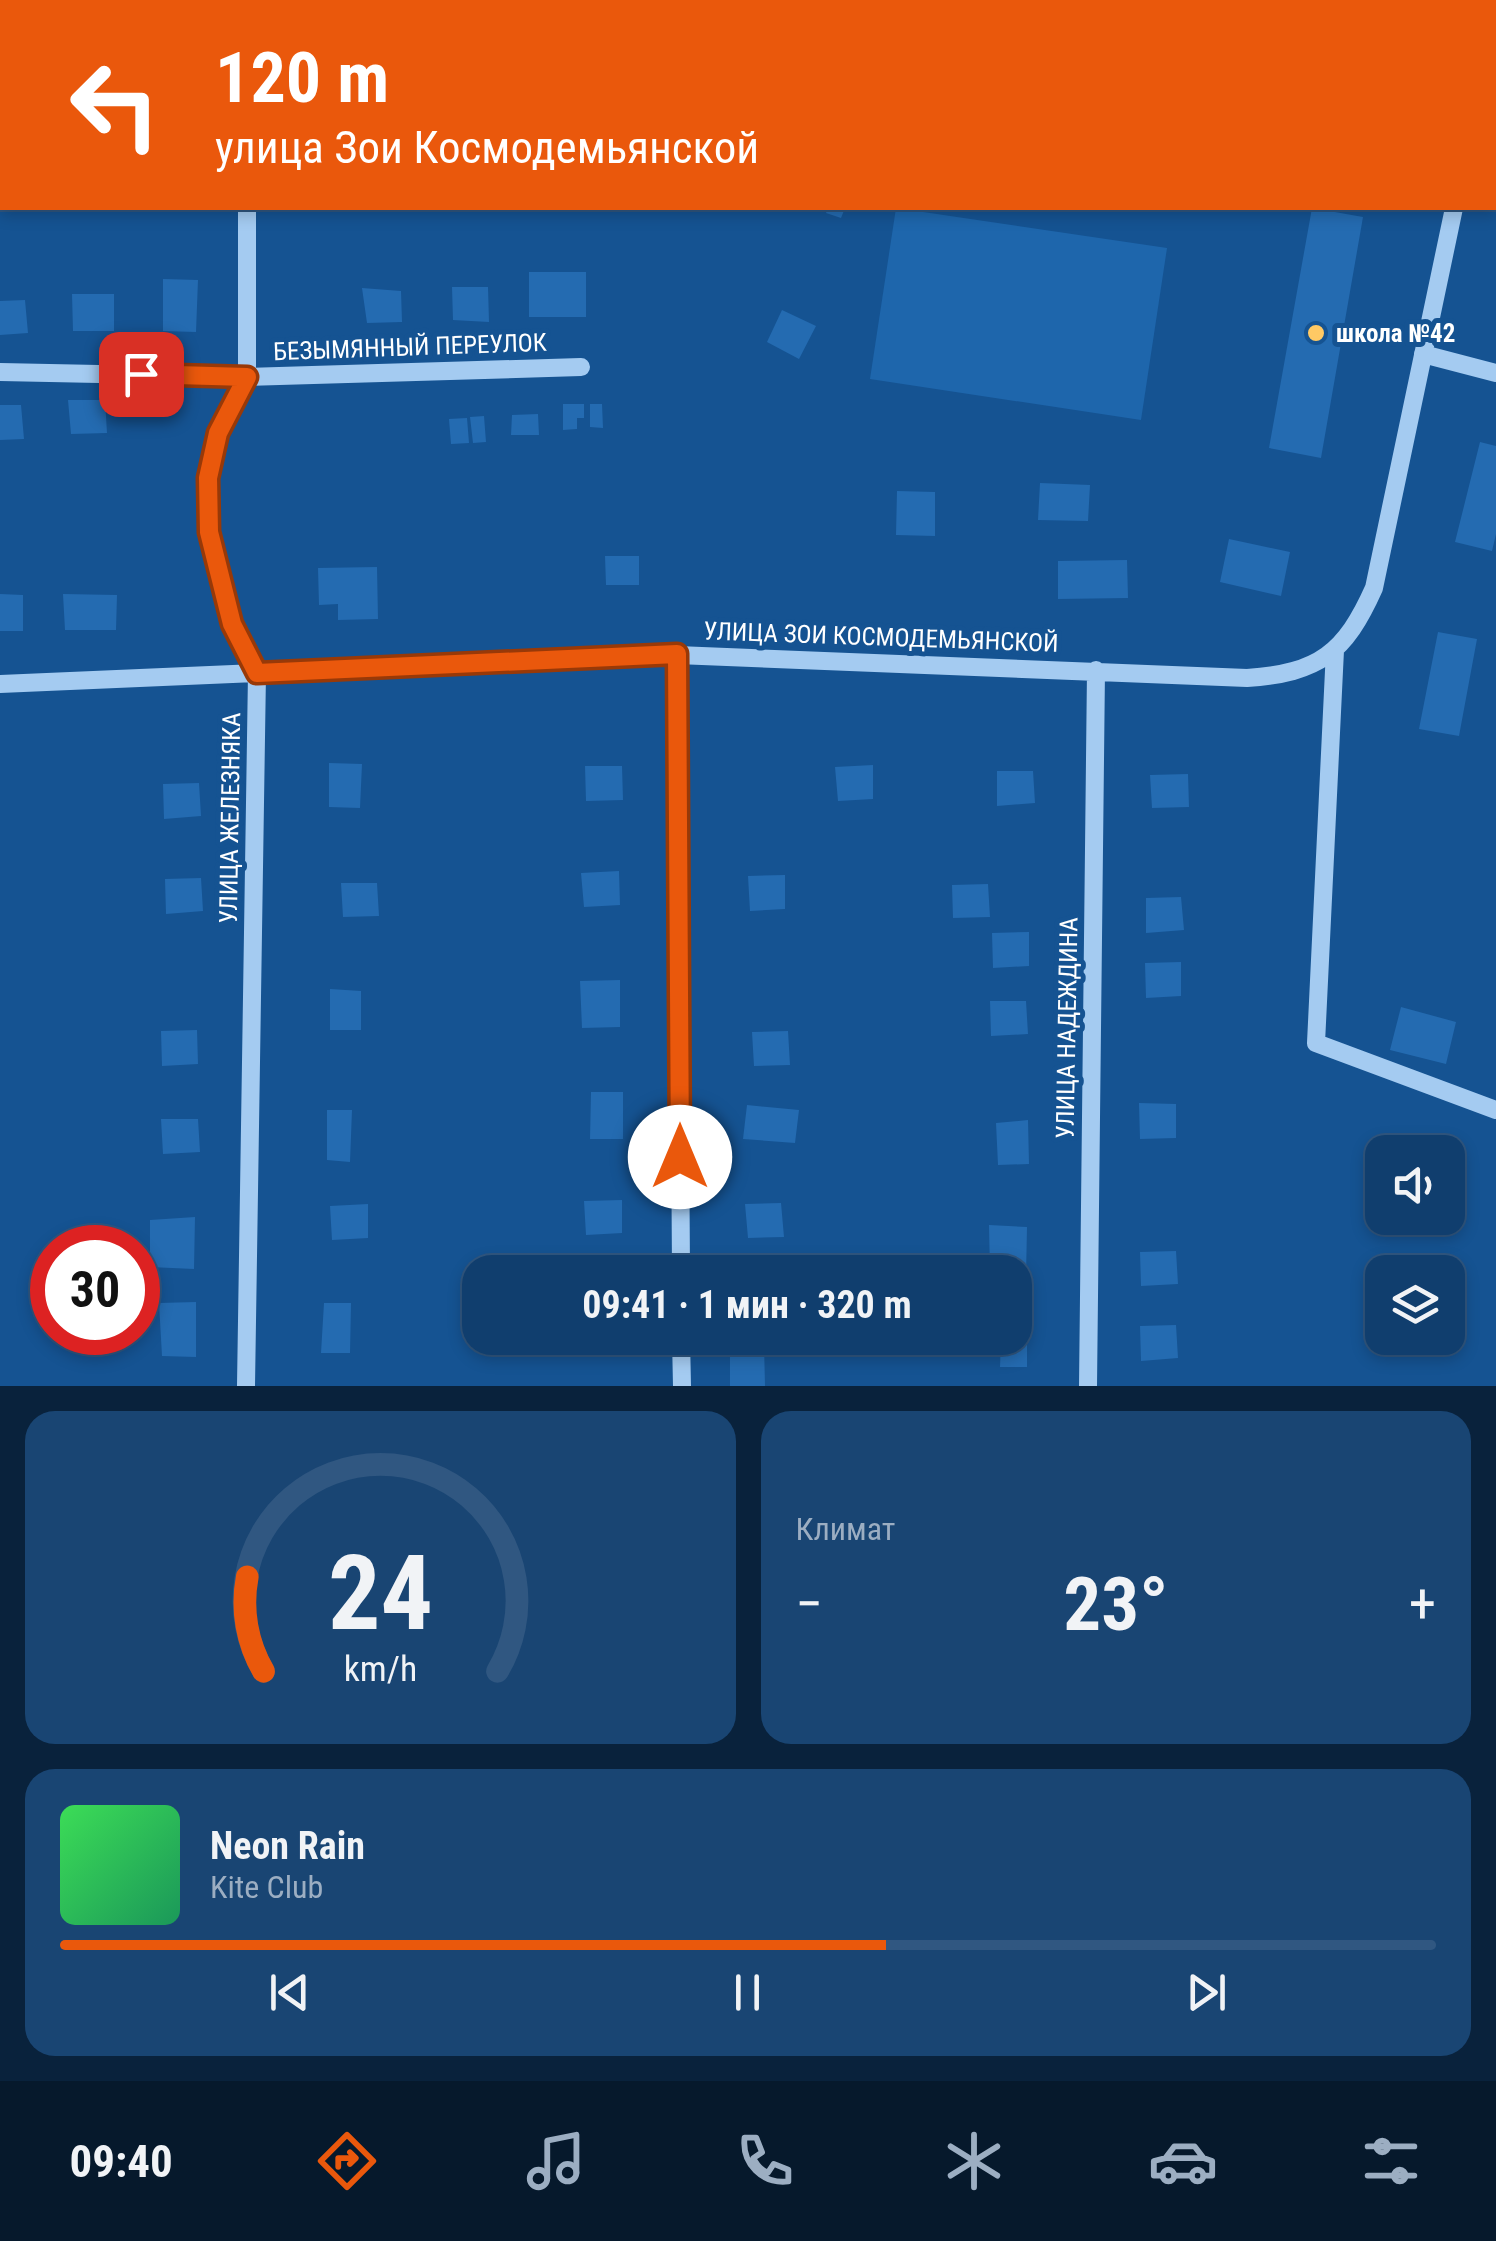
<!DOCTYPE html>
<html lang="ru">
<meta charset="utf-8">
<style>
body{margin:0;font-family:"Roboto Condensed",sans-serif;background:#194573;color:#f1f3f6;height:100vh;display:flex;flex-direction:column;font-size:38px;white-space:nowrap}
*{box-sizing:border-box;margin:0}
p{font-size:32px;color:#9caec2}
.icon{flex:none;width:55px;height:55px;fill:none;stroke:currentColor;stroke-width:2;stroke-linecap:round;stroke-linejoin:round}
.map{position:relative;height:1386px;overflow:hidden}
.side{display:flex;flex-direction:column;gap:25px;padding:25px;background:#09223c;flex:1}
.side>*{flex:none}
.banner{position:absolute;left:0px;top:0px;width:1498px;height:210px;box-shadow:0 5px 15px #0003,0 0 0 2px #305781;background:#ea580c;color:#fff;overflow:hidden}
.controls{position:absolute;left:1365px;top:1135px;display:grid;gap:20px}
.controls a{display:grid;place-items:center;width:100px;height:100px;border-radius:20px;background:#103e6e;box-shadow:0 5px 15px #0003,0 0 0 2px #305781;font-size:50px}
.speed{position:absolute;left:30px;top:1225px;display:flex;gap:20px;font-size:50px;font-weight:700;text-align:center}
.speed>*{display:grid;place-content:center;width:130px;height:130px;border-radius:50%;background:#103e6e;box-shadow:0 5px 15px #0003,0 0 0 2px #305781;line-height:1}
.speed .limit{border:15px solid #d22;background:#fff;color:#111}
.pin{position:absolute;display:grid;place-items:center;width:85px;height:85px;color:#fff;margin:-42px;border-radius:20px;box-shadow:0 5px 15px #0006}
.me{position:absolute;width:110px;margin:-55px;rotate:0deg;stroke-linejoin:round;filter:drop-shadow(0 0 8px #0008)}
.turn{display:flex;align-items:center;gap:35px;height:210px;padding:0 50px;font-size:45px}
.turn .icon{width:130px;height:130px;stroke-width:2.5}
.turn b{display:block;font-size:70px;line-height:85px}
.big{font-size:75px;font-weight:700;line-height:1.1}
.side .tile{flex:1;display:flex;flex-direction:column;justify-content:center;gap:15px;min-width:0;padding:0 35px;border-radius:30px;background:#194573}
.side .dial{align-items:center;gap:0}
.dial svg{height:260px;overflow:visible;fill:none;stroke:#305781;stroke-width:7;stroke-linecap:round;text-anchor:middle}
.dial text{fill:#f1f3f6;stroke:none}
.song{display:flex;align-items:center;gap:30px}
.cover{width:120px;height:120px;border-radius:15px;background:linear-gradient(135deg,hsl(130 70% 55%),hsl(150 70% 35%))}
.played{height:10px;border-radius:5px;background:linear-gradient(90deg,#ea580c 60%,#305781 60%)}
.keys{display:flex;justify-content:space-around;direction:ltr}
.heat{display:flex;justify-content:space-between;align-items:center;font-size:55px;direction:ltr}
.side .tiles{flex:1;display:grid;gap:25px;grid-template-columns:1fr 1fr}
.tile:last-child{grid-column:span 2}
.trip{position:absolute;left:462px;top:1255px;width:570px;height:100px;border-radius:30px;background:#103e6e;box-shadow:0 5px 15px #0003,0 0 0 2px #305781;font-weight:700;line-height:100px;text-align:center}
.menu{display:flex;height:160px;justify-content:space-around;align-items:center;background:#06192c;color:#9caec2}
.menu .icon{width:70px;height:70px}
.menu .on{color:#ea580c}
.menu b{font-size:45px;color:#f1f3f6}
.map>svg:first-child{display:block}
</style>
<div class="map">
<svg width="1496" height="1386" viewBox="0 0 1496 1386">
<rect width="100%" height="100%" fill="#155392"/>
<path fill="#1e66ac" d="M896 208 1167 248 1141 420 870 379Z"/>
<path fill="#246bb1" d="M828 208H845L841 218 826 213Z
M1312 208 1363 217 1321 458 1269 448Z
M529 272H586V317H529Z
M163 279 198 280 196 332 163 331Z
M452 287H488L489 322 453 320Z
M362 288 401 291 402 322 367 323Z
M72 294H114V331H73Z
M25 300 28 333 0 335V301Z
M782 310 816 326 799 359 767 342Z
M68 400H105L107 433 71 434Z
M563 404H584V418H577V429L563 430Z
M590 404H602L603 428 590 427Z
M0 405H21L24 439 0 440Z
M538 414 539 435H511L512 415Z
M484 416 486 442 473 443 470 417Z
M467 418 469 443 451 444 449 419Z
M1480 442 1496 446V534L1492 551 1455 542Z
M1040 483 1090 485 1088 521 1038 520Z
M897 491 935 492V536L896 535Z
M1229 539 1290 552 1281 596 1220 582Z
M605 556H639V585H606Z
M1127 560 1128 598 1058 599V561Z
M377 567 378 619 338 620V604L319 605 318 568Z
M0 594 23 595V631H0Z
M63 594 117 595 116 630H65Z
M1438 632 1477 639 1459 736 1419 729Z
M329 763 362 764 360 808 329 807Z
M873 765V799L838 801 835 767Z
M585 766H622L623 800 586 801Z
M997 771H1033L1035 803 997 806Z
M1188 774 1189 807 1152 808 1150 775Z
M199 783 201 816 164 819 163 784Z
M619 871 620 905 584 907 581 873Z
M785 875V909L750 911 748 876Z
M201 878 203 911 166 914 165 879Z
M341 883H377L379 916 343 917Z
M988 884 990 917 953 918 952 885Z
M1181 897 1184 930 1146 933V898Z
M1029 932V966L993 968 992 933Z
M1181 962V996L1146 998 1145 963Z
M620 980V1027L582 1028 580 981Z
M330 989 361 991V1030H330Z
M990 1001H1026L1028 1034 991 1036Z
M1401 1007 1456 1022 1446 1064 1390 1050Z
M197 1030 198 1064 162 1066 161 1031Z
M788 1031 790 1065 754 1066 752 1032Z
M591 1092H623V1139H590Z
M1139 1103 1176 1104V1138L1140 1139Z
M747 1105 799 1110 795 1143 743 1139Z
M327 1110H352L350 1162 327 1160Z
M161 1119H198L200 1152 163 1154Z
M1028 1120 1029 1164 998 1165 996 1123Z
M622 1200V1233L586 1235 584 1201Z
M781 1203 784 1237 748 1238 745 1204Z
M368 1204V1238L332 1240 330 1206Z
M195 1217 194 1269 150 1267V1220Z
M989 1225 1027 1227 1026 1277H1015V1272H990Z
M1176 1251 1178 1284 1141 1286 1140 1252Z
M196 1302V1357L162 1356 159 1303Z
M324 1303H351L350 1353H321Z
M1015 1315H1027V1367H1000L1001 1338H1015Z
M1176 1325 1178 1358 1141 1361 1140 1326Z
M594 1338H621L620 1348 593 1347Z
M764 1344 765 1386H730V1346Z"/>
<g fill="none" stroke-linecap="round" stroke-linejoin="round">
<path stroke="#a4cbf1" stroke-width="18" d="M246 0V2
M548 2V0
M1495 31 1496 27
M0 58H2
M1423 354 1496 373
M0 372 247 377 581 367
M1335 650 1316 1043 1496 1110
M677 655 681 1272
M0 684 677 655 1247 678C1319 673 1345 653 1374 588L1454 208
M681 1338 682 1386
M246 1386 257 673 231 624 209 531 208 478 218 433 247 377V208
M1088 1386 1096 670"/>
</g>
<g fill="none" stroke-linecap="round" stroke-linejoin="round">
<g stroke="#983908" stroke-width="25">
<path id="route" d="M141 374 247 377 218 433 208 478 209 532 232 624 257 673 677 654 680 1157"/>
</g>
<use href="#route" stroke="#ea580c" stroke-width="18"/>
</g>
<circle fill="#ffc964" stroke="#155392" stroke-width="4" cx="1316" cy="333" r="10"/>
<g text-anchor="middle" dominant-baseline="central" stroke-width="10" stroke-linejoin="round" paint-order="stroke">
<g font-size="25" font-weight="bold" fill="#fff" stroke="#155392" text-anchor="start">
<text x="1336" y="333">школа №42</text>
</g>
<g font-size="25" fill="#fff" stroke="#155392">
<text transform="translate(410 347) rotate(-2)">БЕЗЫМЯННЫЙ ПЕРЕУЛОК</text>
<text transform="translate(881 637) rotate(2)">УЛИЦА ЗОИ КОСМОДЕМЬЯНСКОЙ</text>
<text transform="translate(230 818) rotate(-89)">УЛИЦА ЖЕЛЕЗНЯКА</text>
<text transform="translate(1067 1028) rotate(-89)">УЛИЦА НАДЕЖДИНА</text>
</g>
</g>
</svg>
<div class="controls">
<a><svg class="icon" aria-label="sound" viewBox="0 0 24 24"><path d="M4 9h4l5-4v14l-5-4H4zM17 9q2 3 0 6"/></svg></a>
<a><svg class="icon" aria-label="layers" viewBox="0 0 24 24"><path d="M12 4l9 5-9 5-9-5zM3 14l9 5 9-5"/></svg></a>
</div>
<div class="speed"><div class="limit">30</div></div>
<div class="pin" style="left:141px;top:374px;background:#d93025"><svg class="icon" aria-label="arrive" viewBox="0 0 24 24"><path d="M6 21V4h12l-3 4 3 4H6"/></svg></div>
<svg class="me" style="left:680px;top:1157px" viewBox="-20 -20 40 40"><circle r="19" fill="#fff"/><path d="M0-13L10 11 0 6-10 11z" fill="#ea580c"/></svg>
<div class="trip">09:41 · 1 мин · 320 m</div>
<div class="banner">
<div class="turn"><svg class="icon" aria-label="left" viewBox="0 0 24 24"><path d="M17 20v-9H6M10 6l-5 5 5 5"/></svg><div><b>120 m</b>улица Зои Космодемьянской</div></div>
</div>
</div>
<section class="side">
<div class="tiles">
<div class="tile dial"><svg viewBox="0 0 100 80">
<path d="M14 69A42 42 0 1 1 86 69"/>
<path d="M14 69A42 42 0 0 1 9 40" stroke="#ea580c"/>
<text x="50" y="56" font-size="32" font-weight="700">24</text>
<text x="50" y="72" font-size="11">km/h</text>
</svg></div>
<div class="tile"><p>Климат</p>
<div class="heat"><a>−</a><b class="big">23°</b><a>+</a></div>
</div>
<div class="tile">
<div class="song"><i class="cover"></i><div><b>Neon Rain</b><p>Kite Club</p></div></div>
<div class="played"></div>
<div class="keys"><svg class="icon" aria-label="previous" viewBox="0 0 24 24"><path d="M18 5L8 12l10 7zM5 5v14"/></svg><svg class="icon" aria-label="pause" viewBox="0 0 24 24"><path d="M8 5v14M16 5v14"/></svg><svg class="icon" aria-label="next" viewBox="0 0 24 24"><path d="M6 5l10 7-10 7zM19 5v14"/></svg></div>
</div>
</div>
</section>
<nav class="menu">
<b>09:40</b>
<svg class="icon on" aria-label="directions" viewBox="0 0 24 24"><path d="M12 3l9 9-9 9-9-9zM9 14v-3h6M13 9l2 2-2 2"/></svg>
<svg class="icon" aria-label="music" viewBox="0 0 24 24"><path d="M9 18V5l10-2v13"/><circle cx="6" cy="18" r="3"/><circle cx="16" cy="16" r="3"/></svg>
<svg class="icon" aria-label="phone" viewBox="0 0 24 24"><path d="M5 4h4l2 5-3 2q2 4 5 5l2-3 5 2v4C11 20 4 13 5 4z"/></svg>
<svg class="icon" aria-label="climate" viewBox="0 0 24 24"><path d="M12 3v18M4 7l16 10M4 17L20 7"/></svg>
<svg class="icon" aria-label="car" viewBox="0 0 24 24"><path d="M5 17H2v-5l4-1 3-4h7l3 4 3 1v5h-3M9 17h6M6 11h13"/><circle cx="7" cy="17" r="2"/><circle cx="17" cy="17" r="2"/></svg>
<svg class="icon" aria-label="filters" viewBox="0 0 24 24"><path d="M4 7h16M4 17h16"/><circle cx="9" cy="7" r="2"/><circle cx="15" cy="17" r="2"/></svg>
</nav>
